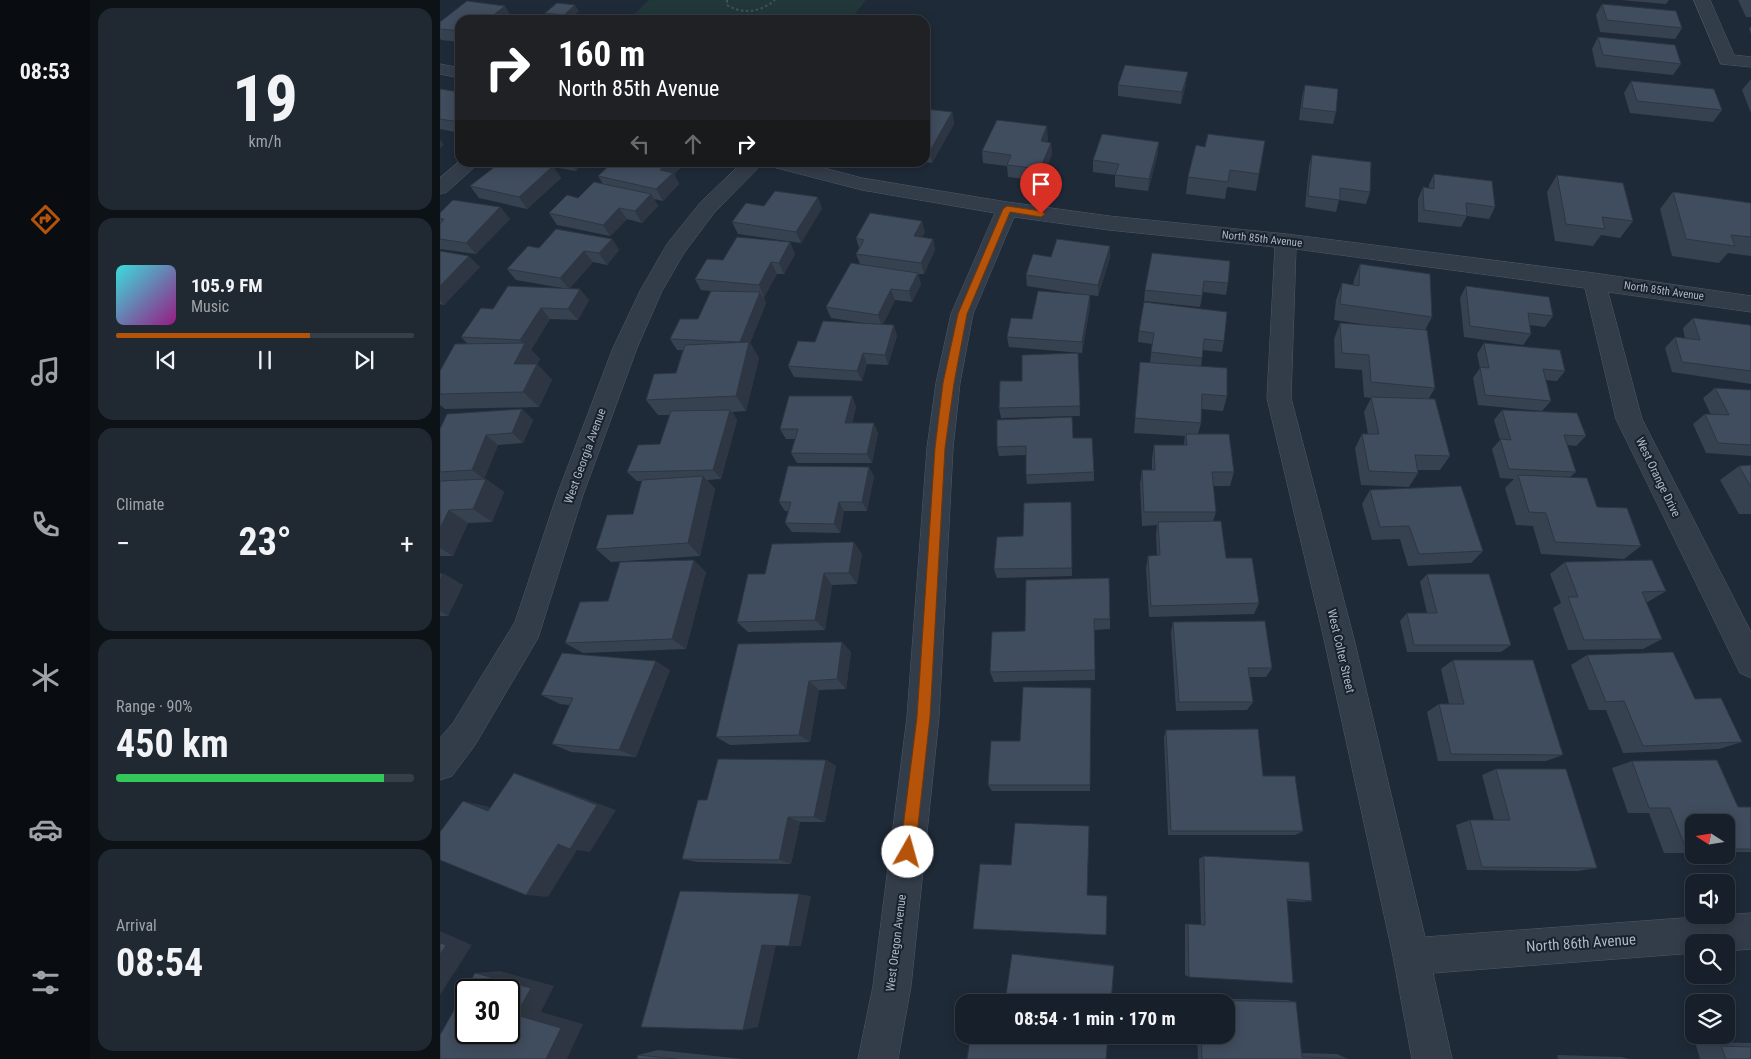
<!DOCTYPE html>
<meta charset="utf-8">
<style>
body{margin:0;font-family:"Roboto Condensed",sans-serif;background:#202832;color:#f1f3f6;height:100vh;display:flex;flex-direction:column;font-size:19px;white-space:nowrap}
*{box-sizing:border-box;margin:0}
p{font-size:16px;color:#9ea3a8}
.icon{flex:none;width:28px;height:28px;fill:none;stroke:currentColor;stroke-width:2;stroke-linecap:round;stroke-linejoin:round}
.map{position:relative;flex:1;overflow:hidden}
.details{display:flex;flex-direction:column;gap:8px;padding:8px;background:#0d1217;width:350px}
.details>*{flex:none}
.guide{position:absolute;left:15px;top:15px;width:475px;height:152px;border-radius:15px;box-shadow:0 2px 12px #0003,0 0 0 1px #363e47;background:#202124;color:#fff;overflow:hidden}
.needle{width:32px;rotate:282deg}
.tools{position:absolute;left:1245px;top:814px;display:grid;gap:10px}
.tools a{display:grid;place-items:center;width:50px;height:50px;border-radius:10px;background:#17202a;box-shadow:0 2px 12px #0003,0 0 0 1px #363e47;font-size:25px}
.speed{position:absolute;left:15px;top:979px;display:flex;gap:10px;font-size:25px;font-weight:700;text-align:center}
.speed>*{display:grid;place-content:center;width:65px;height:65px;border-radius:50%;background:#17202a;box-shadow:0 2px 12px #0003,0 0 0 1px #363e47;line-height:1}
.speed .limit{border:2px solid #111;border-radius:8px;background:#fff;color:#111}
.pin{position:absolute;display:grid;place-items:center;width:42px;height:42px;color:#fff;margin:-51px -21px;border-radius:50% 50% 50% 0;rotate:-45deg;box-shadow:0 0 5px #0007}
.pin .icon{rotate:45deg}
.me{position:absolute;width:55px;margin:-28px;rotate:7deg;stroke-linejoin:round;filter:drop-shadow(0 0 4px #0008)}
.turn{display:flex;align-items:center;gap:18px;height:105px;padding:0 20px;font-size:22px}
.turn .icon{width:65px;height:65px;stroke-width:2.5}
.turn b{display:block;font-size:35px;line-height:42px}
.lanes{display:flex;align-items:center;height:48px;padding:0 20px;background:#0003;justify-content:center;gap:25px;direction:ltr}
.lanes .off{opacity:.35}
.big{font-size:38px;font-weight:700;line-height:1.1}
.details .tile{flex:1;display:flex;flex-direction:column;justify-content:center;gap:8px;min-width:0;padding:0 18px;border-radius:15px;background:#202832}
.details .dial{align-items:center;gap:0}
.dial b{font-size:65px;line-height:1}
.song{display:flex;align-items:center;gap:15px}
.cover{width:60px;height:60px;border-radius:8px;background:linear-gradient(135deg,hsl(180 70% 55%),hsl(310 70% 35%))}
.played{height:5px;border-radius:2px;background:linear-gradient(90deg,#b45309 65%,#363e47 65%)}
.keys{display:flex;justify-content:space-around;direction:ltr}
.heat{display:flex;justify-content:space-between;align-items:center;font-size:28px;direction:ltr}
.charge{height:8px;border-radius:4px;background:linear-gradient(90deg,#34c759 90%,#363e47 0)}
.trip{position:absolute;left:515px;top:994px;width:280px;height:50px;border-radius:15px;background:#17202a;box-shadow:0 2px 12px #0003,0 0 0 1px #363e47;font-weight:700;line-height:50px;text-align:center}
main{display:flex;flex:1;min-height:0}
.tabs{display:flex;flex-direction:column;width:90px;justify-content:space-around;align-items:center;background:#090d11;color:#9ea3a8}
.tabs .icon{width:35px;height:35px}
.tabs .on{color:#b45309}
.tabs b{font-size:22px;color:#f1f3f6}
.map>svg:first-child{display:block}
</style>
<main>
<nav class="tabs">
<b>08:53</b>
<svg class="icon on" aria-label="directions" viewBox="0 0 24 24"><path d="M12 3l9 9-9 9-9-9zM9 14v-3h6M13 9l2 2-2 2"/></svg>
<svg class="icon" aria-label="music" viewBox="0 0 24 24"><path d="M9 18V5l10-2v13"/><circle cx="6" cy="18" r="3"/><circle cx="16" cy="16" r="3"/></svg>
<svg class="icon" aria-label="phone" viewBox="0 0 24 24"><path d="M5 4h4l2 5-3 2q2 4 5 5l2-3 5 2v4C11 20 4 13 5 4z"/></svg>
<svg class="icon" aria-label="climate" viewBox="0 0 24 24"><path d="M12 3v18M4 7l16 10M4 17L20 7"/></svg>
<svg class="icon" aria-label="car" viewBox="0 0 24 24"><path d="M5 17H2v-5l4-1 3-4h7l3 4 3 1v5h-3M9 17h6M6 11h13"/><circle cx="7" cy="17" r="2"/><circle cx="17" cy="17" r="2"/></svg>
<svg class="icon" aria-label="filters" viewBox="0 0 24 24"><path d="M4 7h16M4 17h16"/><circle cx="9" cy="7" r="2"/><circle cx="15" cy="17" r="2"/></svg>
</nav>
<section class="details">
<div class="tile dial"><b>19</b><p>km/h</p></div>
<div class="tile">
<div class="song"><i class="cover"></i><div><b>105.9 FM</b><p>Music</p></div></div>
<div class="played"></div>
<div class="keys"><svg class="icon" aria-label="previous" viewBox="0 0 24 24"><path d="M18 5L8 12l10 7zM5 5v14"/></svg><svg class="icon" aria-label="pause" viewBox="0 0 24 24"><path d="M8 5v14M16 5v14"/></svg><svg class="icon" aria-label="next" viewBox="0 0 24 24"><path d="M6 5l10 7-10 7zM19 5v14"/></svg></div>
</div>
<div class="tile"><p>Climate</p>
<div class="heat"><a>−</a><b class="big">23°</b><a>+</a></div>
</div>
<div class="tile"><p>Range · 90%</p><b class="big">450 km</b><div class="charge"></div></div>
<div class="tile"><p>Arrival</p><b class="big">08:54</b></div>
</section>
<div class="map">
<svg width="1311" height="1059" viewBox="0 0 1311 1059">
<rect width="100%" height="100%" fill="#1f2a38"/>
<path fill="#213739" d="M209 0H426L411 20H244L194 14Z"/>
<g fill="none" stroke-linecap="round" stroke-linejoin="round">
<g stroke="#505a67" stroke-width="1">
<path id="minor" d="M1254 0H1270L1294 55 1311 57V67L1281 64Z
M0 64 20 68V78L0 74Z
M20 161 40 162 7 192 0 194V178Z
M303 162H324L274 213 244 253 222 291 197 348 143 495 98 638 35 745 12 776 0 780V738L13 723 75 622 117 495 173 348 200 291 227 244 260 203Z
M327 162H361L422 178 567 202 669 216 846 234 1154 273 1311 296V312L1168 292 1202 419 1311 632V678L1300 673 1176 419 1145 288 856 249 851 398 914 639 985 937 1311 913V949L1286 951V942H1254V953L993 973 1012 1059H972L953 956 884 639 827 398 835 247 669 230 574 217 533 314 520 383 513 448 499 717 471 986 458 1059H418L433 986 467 717 487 448 496 383 511 314 555 213 422 190 329 166Z"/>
</g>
<path stroke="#3f5457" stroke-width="2" stroke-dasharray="2.5 2.5" stroke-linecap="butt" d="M287 0V5C303 15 321 12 335 0"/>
<use href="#minor" fill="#333c49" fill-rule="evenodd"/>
</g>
<path fill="#374251" d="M1181 0H1229L1226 4Z
M1298 0H1311V17H1306Z
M1162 4 1242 28 1235 39 1160 32 1156 15Z
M139 11 128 20H119L109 19 105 13Z
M20 20V42L1 40 0 38V22Z
M1311 26V34L1309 29Z
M1158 37 1241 64 1233 75 1156 67 1152 49Z
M1311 79V113L1302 90Z
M1191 81 1282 110 1273 122 1190 113 1184 93Z
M746 84 741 104 678 96V85Z
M865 85 896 112 893 124 859 120 862 97Z
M0 89 20 92V133L0 129Z
M485 109 512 112 514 124 492 163 485 162Z
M608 138 607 142 611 143 612 154 601 181 568 177 567 166 543 163 542 151Z
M756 145 819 174 816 191 787 187 785 199 746 194 748 177Z
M718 153 708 191 675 187V175L653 172V160Z
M872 155 930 192 926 204 899 200 896 212 865 207 869 166Z
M61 162H144L136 171 113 167 121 178 87 209 39 198 30 186Z
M173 162H237L240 168 234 174 239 184 223 201 214 199 218 206 202 223 187 219 170 236 117 225 109 213 163 184 158 176Z
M994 174 1055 207 1049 219 1027 216 1021 227 978 222V199L983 187 989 188V185Z
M1117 175 1193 221 1180 238 1161 235 1153 246 1115 241 1107 192Z
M1233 192 1311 203V256L1288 253 1279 263 1232 256 1220 209Z
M324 206 382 208 361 243 298 234 292 222Z
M60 207 70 219 36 254 0 249V213Z
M485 232 482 237 493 239 495 250 484 274H478L481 284 472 302 455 300 443 324 457 336 448 365 427 364 422 381 354 377 348 366 375 342 424 323 391 318 386 307 420 264 416 254 419 248 416 238Z
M172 239 179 250 167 265 153 262 130 288 149 300 138 320 110 319 91 350 100 359 97 364 112 380 99 407 5 409 0 405V371L28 344 21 337 53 309 122 288 76 280 67 269 99 248Z
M350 242 355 254 344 274H337L324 297 323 296 326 303 310 343 319 358 306 411 292 412 297 420 281 479 267 480 275 489 260 556 171 562 156 549 193 514 202 481H197L187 472 220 444 230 415H218L206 400 236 373 243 350H237L230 339 258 319 271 291 261 290 255 279 283 260Z
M670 246V258L658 296 650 295V306L642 353 569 347 567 337 592 319 645 295 587 286 586 275 611 257Z
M0 251 40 267 4 305 0 304Z
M712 253 788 283 786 295 763 292 760 307 704 301 705 290Z
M920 264 992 317 985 330 995 388 989 398 1010 456 1000 470H978V473L969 487 921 485 915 448 922 434H928L924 412 931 398 924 397 922 370 895 368 894 339 900 323 929 325 894 320 896 300 902 283 913 285 914 280Z
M1026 286 1113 316 1105 327 1090 325 1091 334 1083 345 1024 337 1020 298Z
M1253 318 1311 327V384L1232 372 1225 348 1235 337 1245 339 1243 328Z
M699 331 784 341 782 352 763 350 761 366 787 396 783 411 761 409V423L758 434 794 472 790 486H773L776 512 773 521 786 558 819 603 814 614 709 617 706 568 708 556H717L716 535 717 525 702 526 700 484 702 470H712V459L714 445H744L745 436 694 433 700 362 710 363 712 344 698 342Z
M1044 343 1125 371 1117 381 1106 380 1111 401 1102 411 1038 405 1033 378 1040 368 1037 354Z
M638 353 640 416 561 418 559 408 582 381Z
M1275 388 1311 390V456L1266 453 1253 424 1265 414 1271 415 1263 398Z
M412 396 416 407 412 423 438 433 432 463H357L351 453 355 439H346L340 429Z
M82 409 93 420 83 443 58 445 44 479H46L64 492 52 522 28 523 13 556H0V429Z
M1062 410 1146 436 1136 446 1127 445 1136 472 1130 477 1157 507 1201 546 1184 559 1101 554 1093 526 1076 525 1065 488 1074 479 1060 478 1052 449 1060 440 1054 420Z
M633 438 654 472V481L587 484 586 475V455L559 456 557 447Z
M1311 465V514H1299L1280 480 1299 466Z
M434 476 427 511H404L400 533 352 532 345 523 349 511H345L339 502Z
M930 490 1043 551 1031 563 968 566 960 539 932 540 922 504Z
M631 502 632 576 557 578 554 569 583 536Z
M422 554 417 584 392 585 385 630 308 632 297 622 325 574Z
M1125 562 1226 591 1206 603 1222 639 1203 649 1128 650 1113 608 1121 603 1110 574Z
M266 572 246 649 143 653 125 643Z
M0 573 23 585 8 616H0Z
M987 574 1071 645 1061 652H967L960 621 967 613H987L980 582Z
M586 580 670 619V629L654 630 655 680 554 682 550 672 585 631Z
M733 622 832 668 826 677H810L813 702 807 710 736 711 731 632Z
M402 642 411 652 406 689 379 690 370 742 290 745 276 737Z
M1147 655 1255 699 1302 742 1279 749 1183 753 1166 710H1149L1131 665Z
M1013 660 1123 755 1106 761H998L987 712 999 704H1009L1001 669Z
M230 670 196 757 131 752 112 744 130 705 120 704 101 695Z
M651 688 650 791H552L548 785 580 741Z
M726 730 823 776 863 831 855 835H728L724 737Z
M386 760 396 766 385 822H360L351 864 258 862 242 859 267 800Z
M1192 761 1298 807H1311V852H1286V822H1254V853H1224L1209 813H1188L1172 768Z
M1056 769 1157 868 1138 871 1027 870 1016 825 1030 820H1054L1042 775Z
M764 856 872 901 863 902 847 901 749 977 745 975V924H761L759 859Z
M572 954H576L673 965 674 966Z
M755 998 847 1000 856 1002 861 1053 897 1054 908 1059H758L757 1035H786V1002H755Z
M535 1036 560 1039 666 1059 530 1040Z
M1255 1042 1311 1043V1059H1260Z
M218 1050 303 1059H197L198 1055Z
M1117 1055 1181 1057 1189 1059H1118Z"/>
<path fill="#2d3642" d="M135 5 139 11 128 20H126L124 15Z
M65 6 72 17 69 20H47Z
M99 15 101 20H96Z
M748 72 746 84 741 104 742 92Z
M512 112 514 124 492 163 490 151Z
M20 115V131L13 121Z
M607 126 608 138 602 153 601 141Z
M0 140 4 145 0 148Z
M719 142 718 153 708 191 709 179Z
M611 143 612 154 601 181 600 169Z
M130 162H144L136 171Z
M227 162H237L240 168 234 174 239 184 223 201 216 189 220 170Z
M113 166 121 178 87 209 79 197Z
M211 194 218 206 202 223 195 211Z
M378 197 382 208 361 243 356 232Z
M60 207 70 219 36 254 26 243Z
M179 208 187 219 170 236 163 225Z
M482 221 485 232 477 248 474 236Z
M172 239 179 250 167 265 159 253Z
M493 239 495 250 484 274 481 263Z
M350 242 355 254 344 274 339 263Z
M670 246V258L658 296V285Z
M144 251 153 262 129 289 120 278Z
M29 256 40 267 4 305 0 300V286Z
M331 262 337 274 324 297 319 285Z
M478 273 481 284 472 302 469 291Z
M140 289 149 300 138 320 128 309Z
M451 289 455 300 442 326 438 315Z
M320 292 326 303 310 343 319 358 306 411 296 396 306 352 300 342Z
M650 295V306L642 353V342Z
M101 308 110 319 91 350 100 359 97 364 112 380 99 407 83 392 74 364 84 345 80 340Z
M454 325 457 336 448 365 445 355Z
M423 353 427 364 422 381 417 371Z
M412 396 416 407 410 433 405 423Z
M82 409 93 420 83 443 72 433Z
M290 410 297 420 281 479 273 470Z
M434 423 438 433 432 463 427 454Z
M46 435 58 445 44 479 32 470Z
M429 467 434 476 427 511 422 502Z
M263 476 275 489 260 556 248 543Z
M46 479 64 492 52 522 33 509Z
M399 502 404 511 400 533 394 524Z
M9 510 28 523 13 556 0 548V528Z
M414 542 422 554 417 584 409 573Z
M254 560 266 572 246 649 232 639Z
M3 573 23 585 8 616 0 611V579Z
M384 573 392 585 385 630 375 620Z
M402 642 411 652 406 689 397 679Z
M216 661 230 670 196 757 179 750Z
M369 681 379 690 370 742 359 735Z
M386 760 396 766 385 822 374 817Z
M74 773 95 780 176 810 150 852 137 850 108 897 86 895Z
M23 801 46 806 71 816 48 811Z
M348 817 360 822 351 864 339 860Z
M359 894 371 896 361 946H349Z
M0 931 32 945 0 995Z
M322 945H336L318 1027 303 1030Z
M60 971 114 986 101 1012 143 1024 127 1059H106L76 1015 35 973Z"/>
<path fill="#404d5e" stroke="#2d3642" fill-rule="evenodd" d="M27 1 65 6 47 20H20V31L0 29V22Z
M117 3 135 5 124 15 105 13Z
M1162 4 1236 11 1242 28 1167 20Z
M99 15 96 20H69L70 17Z
M215 16 238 19 236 20H211Z
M154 18 167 20H152Z
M1158 37 1235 45 1241 64 1163 55Z
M685 65 748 72 742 92 678 85Z
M1191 81 1274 89 1282 110 1197 101Z
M865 85 898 89 896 112 862 108Z
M0 89 20 92V115L13 121 0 119Z
M485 109 512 112 490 151H485Z
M557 120 607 126 601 141 611 143 600 169 567 165 571 155 542 151Z
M662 134 719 142 709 179 675 175 679 164 653 160Z
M768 134 825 141 819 174 790 170 788 182 748 177 756 145 765 147Z
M872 155 931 162 930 192 900 188V200L868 196Z
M61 162H95L113 166 79 197 30 186Z
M173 162H227L220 170 233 173 216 189 158 176Z
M994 174 1052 181 1055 207 1026 203 1027 216 984 210 983 187 994 189Z
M1117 175 1183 183 1193 221 1162 217 1165 229 1126 224Z
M154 182 211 194 195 211 179 208 163 225 109 213 127 195 138 198Z
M335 191 378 197 356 232 292 222 306 203 324 206Z
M1233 192 1311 203V237L1291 235 1295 246 1246 239Z
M13 200 60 207 26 243 0 239V224L4 219H0V213Z
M430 213 482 221 474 236 493 239 481 263 416 254 424 240 416 238Z
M116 229 172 239 159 253 144 251 120 278 67 269 88 246 99 248Z
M297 237 350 242 339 263 331 262 319 285 255 279 267 259 283 260Z
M617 239 670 246 658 285 586 275 593 254 611 257Z
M0 251 29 256 0 286Z
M712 253 790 261 788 283 764 281 762 296 705 290Z
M411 263 478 273 469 291 451 289 438 315 386 307Z
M920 264 990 274 992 317 900 304 902 283 919 286Z
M68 286 140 289 128 309 101 308 80 340 21 337 41 308 53 309Z
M1026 286 1109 297 1113 316 1088 313 1091 334 1030 326Z
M271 291 320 292 300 342 230 339 240 319H258Z
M598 291 650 295 642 342 567 337 571 318 592 319Z
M704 302 787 312 784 341 764 339 762 358 711 352 714 333 699 331Z
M1253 318 1310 325 1311 327V371L1242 362 1235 337 1260 340Z
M383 321 454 325 445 355 423 353 417 371 348 366 358 341 375 342Z
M900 323 987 330 995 388 931 382 929 355 902 353Z
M309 342 296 396 206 400 214 374 236 373 245 345Z
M85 343 74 364H97L83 392 0 394V371L15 344Z
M1044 343 1120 350 1125 371 1103 369 1111 401 1045 395 1040 367 1049 368Z
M638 353 640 406 559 408 560 381H582V355Z
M700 362 787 368V396L762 394 761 423 695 418Z
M1275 388 1311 390V445L1278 443 1265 414 1289 415Z
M349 396H412L405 423H434L427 454 351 453 358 429H340Z
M931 397 995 399 1010 456 975 455 978 473 929 471 922 434H939Z
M82 409 72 433 46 435 32 470 0 472V429L7 414Z
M290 410 273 470 187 472 198 445 220 444 231 411Z
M1062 410 1137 413 1146 436 1124 435 1136 472 1069 469 1060 439 1071 440Z
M632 417 633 438H652L654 472 586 475V446L557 447V420Z
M746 434H789L794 472H772L776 512H704L702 470H715L714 445H747Z
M1311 465V487L1299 466Z
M348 466 429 467 422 502H399L394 524 345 523 351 502H339Z
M1078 475 1147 478 1157 507 1187 508 1201 546 1115 542 1106 513 1089 512Z
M263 476 248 543 156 549 167 515 193 514 202 480Z
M46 479 33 509 9 510 0 528V481Z
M1021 486 1043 551 979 554 969 526 940 527 930 490Z
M631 502 632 568 554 569 557 537 583 536 584 503Z
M781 521 786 558H812L819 603 711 606 708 556 720 555 718 522Z
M414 542 409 573H384L375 620 297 622 308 574H325L332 544Z
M254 560 232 639 125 643 140 602 168 601 180 562Z
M1212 560 1226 591 1202 592 1222 639 1144 640 1128 597H1138L1125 562Z
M987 574H1049L1071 645H974L967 613H997Z
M669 578 670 619H654L655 670 550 672 552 632 585 631 586 580Z
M825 621 832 668H808L813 702H739L733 622Z
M402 642 397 679 369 681 359 735 276 737 298 644Z
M1233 652 1255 699 1281 698 1302 742 1203 746 1184 701 1166 702 1147 655Z
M122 653 216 661 179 750 112 744 133 698 101 695Z
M1013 660H1093L1123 755 1011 754 999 704H1024Z
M583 687 651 688 650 785H548L551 741H580Z
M818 729 823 776H855L863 831H731L726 730Z
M278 759 386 760 374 817H348L339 860 242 859 258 800H267Z
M1277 760 1298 807H1311V849H1286V822H1254V849H1246L1230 808H1209L1192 761Z
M1056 769H1126L1157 868 1042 867 1030 820H1070Z
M74 773 157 805 130 849 118 844 86 895 0 860V832L23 801 48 811Z
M575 823 649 826 647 895 667 896 666 935 533 929 540 864 571 865Z
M764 856 869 862 872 901 847 899 853 983 749 977 748 924 765 925Z
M240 891 359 894 349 946 322 945 303 1030 201 1027Z
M0 943 6 945 0 955Z
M572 954 674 966 671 1002H565Z
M35 973 91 988 76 1015 121 1028 106 1059H0V1035ZM26 990H69V1032H26Z
M759 1000 856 1002 862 1057 908 1059H762L761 1035H786V1002H759Z
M561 1035H668L666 1059H527L530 1040 559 1044Z
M1281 1046 1311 1047V1059H1286Z
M198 1055 236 1059H197Z"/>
<path fill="#b45309" stroke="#753606" d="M567 206 601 211 605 214 601 217 570 212 527 314 514 383 505 448 490 717 475 852 473 857 468 859 462 857 460 852 477 717 495 448 503 383 518 314 563 209Z"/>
<g text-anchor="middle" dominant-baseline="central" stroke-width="4" stroke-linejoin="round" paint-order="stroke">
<g font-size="11" fill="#adb7c6" stroke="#18212d">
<text transform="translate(822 239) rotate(6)">North 85th Avenue</text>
<text transform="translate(1224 291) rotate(8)">North 85th Avenue</text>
</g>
<g font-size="12" fill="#adb7c6" stroke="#18212d">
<text transform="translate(145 456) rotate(-70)">West Georgia Avenue</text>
<text transform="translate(1218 477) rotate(64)">West Orange Drive</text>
<text transform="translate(901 651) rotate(77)">West Colter Street</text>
<text transform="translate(456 943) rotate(-83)">West Oregon Avenue</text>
</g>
<g font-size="15" fill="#adb7c6" stroke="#18212d">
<text transform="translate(1141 943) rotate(-4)">North 86th Avenue</text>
</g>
</g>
</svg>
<div class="tools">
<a><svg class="needle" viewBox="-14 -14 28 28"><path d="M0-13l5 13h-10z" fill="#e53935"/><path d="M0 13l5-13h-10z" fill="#9ea3a8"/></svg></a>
<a><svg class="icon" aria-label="sound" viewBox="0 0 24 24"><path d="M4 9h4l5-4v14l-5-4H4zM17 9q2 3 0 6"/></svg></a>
<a><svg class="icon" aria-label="search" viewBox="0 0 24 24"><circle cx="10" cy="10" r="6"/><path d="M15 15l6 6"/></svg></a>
<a><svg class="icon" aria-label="layers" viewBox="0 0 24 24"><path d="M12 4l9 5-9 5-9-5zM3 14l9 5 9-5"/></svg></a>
</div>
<div class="speed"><div class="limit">30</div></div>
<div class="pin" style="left:601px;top:214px;background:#d93025"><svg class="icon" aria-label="arrive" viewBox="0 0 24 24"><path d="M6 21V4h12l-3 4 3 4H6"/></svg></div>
<svg class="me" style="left:468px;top:852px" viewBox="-20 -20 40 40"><circle r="19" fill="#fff"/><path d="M0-13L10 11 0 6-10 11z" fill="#b45309"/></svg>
<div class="trip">08:54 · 1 min · 170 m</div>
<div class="guide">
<div class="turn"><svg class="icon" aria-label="right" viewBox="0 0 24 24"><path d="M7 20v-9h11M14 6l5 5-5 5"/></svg><div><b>160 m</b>North 85th Avenue</div></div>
<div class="lanes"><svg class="icon off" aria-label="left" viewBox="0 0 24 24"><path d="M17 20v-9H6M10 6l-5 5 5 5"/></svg><svg class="icon off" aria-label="ahead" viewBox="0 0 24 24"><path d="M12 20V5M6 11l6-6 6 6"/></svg><svg class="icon" aria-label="right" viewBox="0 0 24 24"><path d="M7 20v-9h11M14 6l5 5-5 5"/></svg></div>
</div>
</div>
</main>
